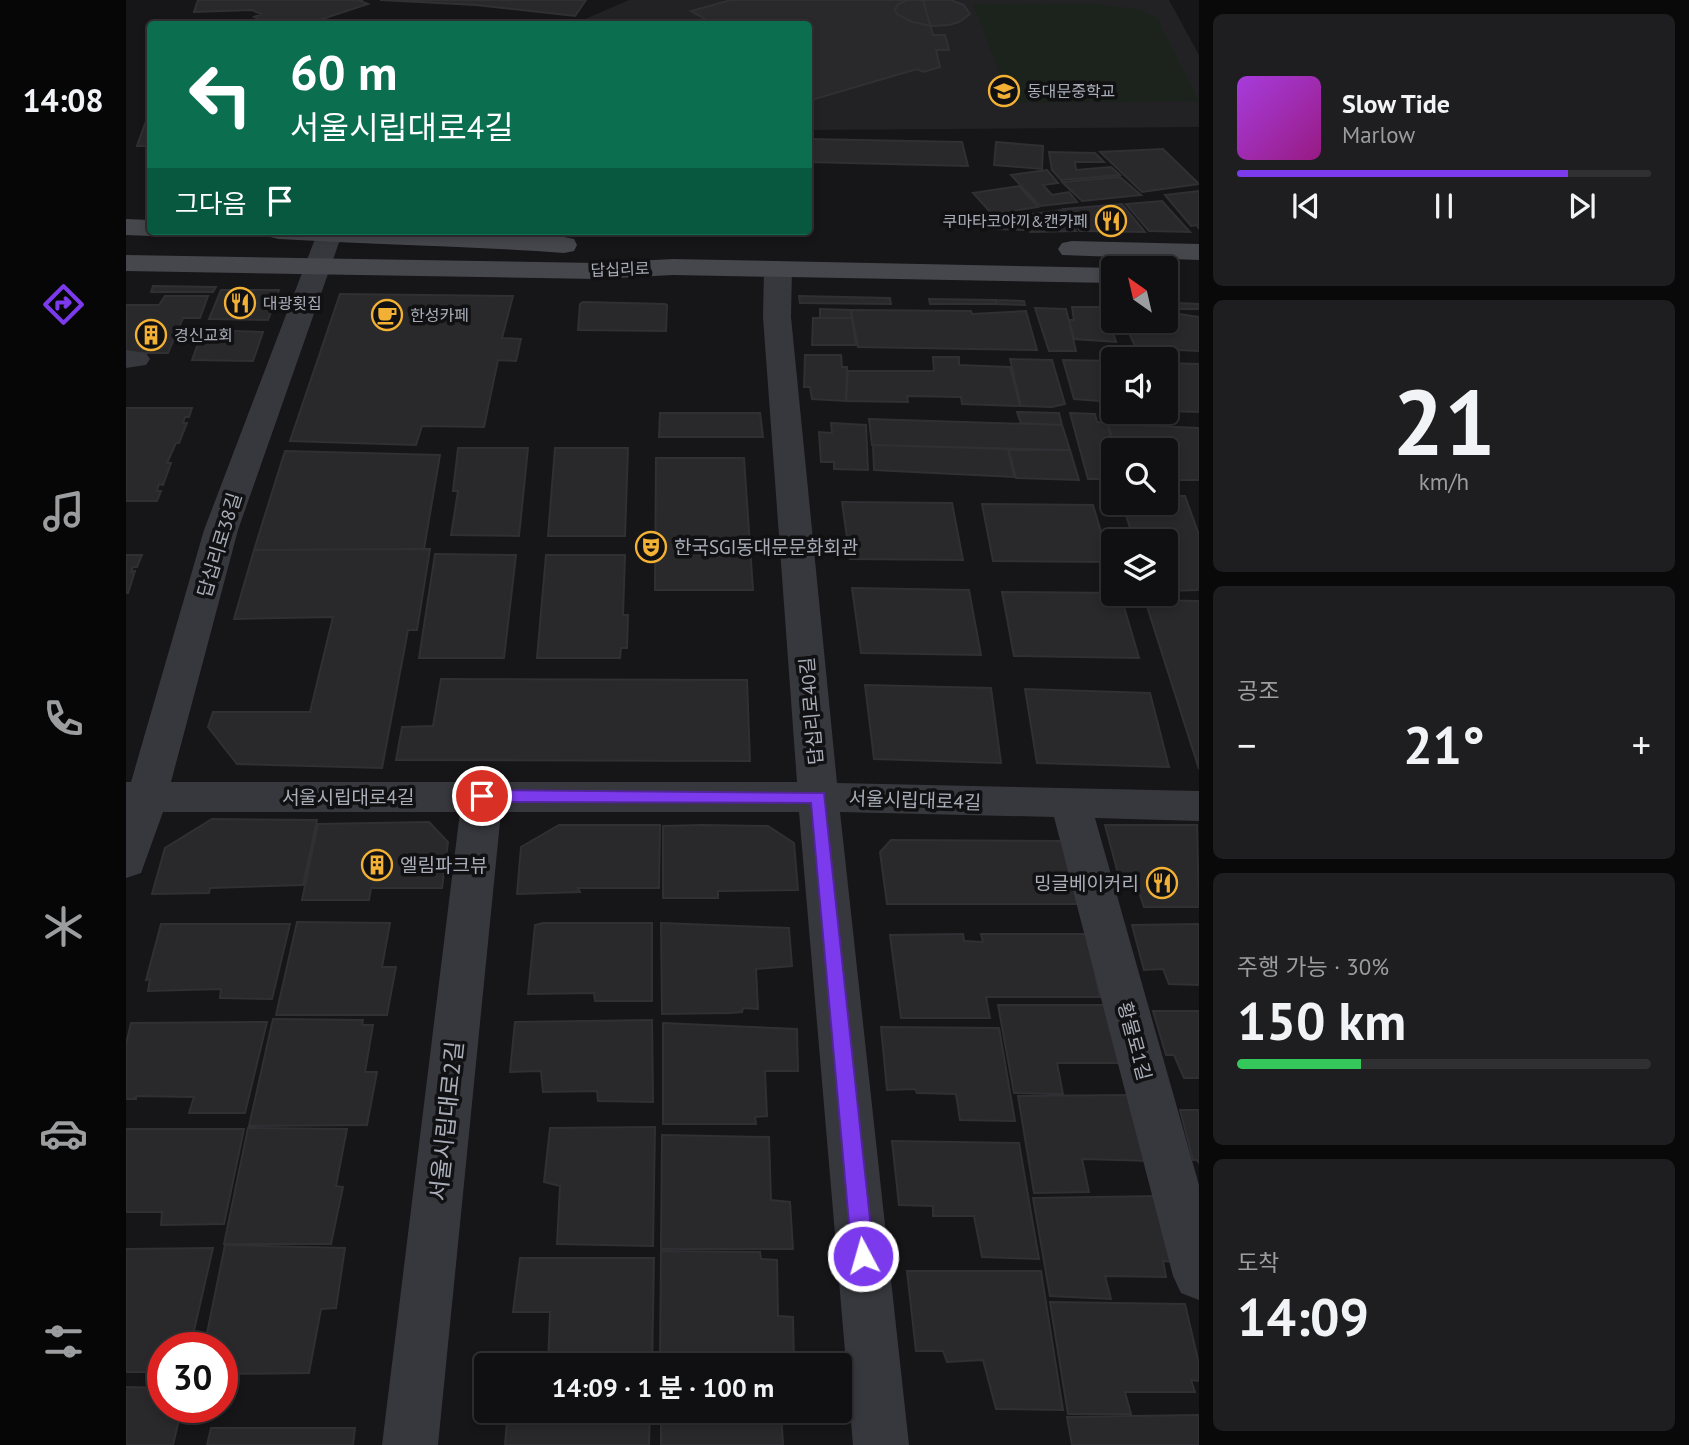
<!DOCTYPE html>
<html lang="ko">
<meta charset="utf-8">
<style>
body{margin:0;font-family:"PT Sans","Noto Sans KR",sans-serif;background:#1e1e20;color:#f1f3f6;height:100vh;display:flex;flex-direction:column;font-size:26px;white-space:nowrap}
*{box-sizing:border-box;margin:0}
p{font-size:23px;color:#9c9d9f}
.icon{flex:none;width:38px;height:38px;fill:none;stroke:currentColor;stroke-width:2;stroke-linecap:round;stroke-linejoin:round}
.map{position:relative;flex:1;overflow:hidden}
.panel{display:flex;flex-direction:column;gap:14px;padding:14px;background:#09090a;width:490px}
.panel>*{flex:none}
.top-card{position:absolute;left:21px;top:21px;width:665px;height:214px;border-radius:7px;box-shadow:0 4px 10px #0003,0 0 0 2px #303032;background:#0b6e4f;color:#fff;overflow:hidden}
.needle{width:46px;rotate:326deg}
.tools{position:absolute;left:975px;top:256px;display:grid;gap:14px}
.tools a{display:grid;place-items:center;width:77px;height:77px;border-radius:7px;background:#101012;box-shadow:0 4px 10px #0003,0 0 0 2px #303032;font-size:35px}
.speed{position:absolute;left:21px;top:1332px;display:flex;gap:14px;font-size:35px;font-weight:700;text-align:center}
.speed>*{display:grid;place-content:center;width:91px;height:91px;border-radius:50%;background:#101012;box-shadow:0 4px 10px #0003,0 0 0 2px #303032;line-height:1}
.speed .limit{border:10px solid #d22;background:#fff;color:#111}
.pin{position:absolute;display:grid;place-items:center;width:60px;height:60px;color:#fff;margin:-30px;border:4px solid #fff;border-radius:50%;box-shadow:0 2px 7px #0007}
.me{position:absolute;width:77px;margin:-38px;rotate:354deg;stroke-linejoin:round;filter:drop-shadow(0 0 5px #0008)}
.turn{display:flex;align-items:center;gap:24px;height:147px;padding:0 28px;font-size:32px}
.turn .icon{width:91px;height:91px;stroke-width:2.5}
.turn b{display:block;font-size:49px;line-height:60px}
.then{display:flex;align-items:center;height:66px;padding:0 28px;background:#0003;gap:14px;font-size:26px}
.big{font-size:52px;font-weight:700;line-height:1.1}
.panel .tile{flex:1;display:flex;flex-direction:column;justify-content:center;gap:10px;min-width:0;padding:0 24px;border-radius:10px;background:#1e1e20}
.panel .dial{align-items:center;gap:0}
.dial b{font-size:91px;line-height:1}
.song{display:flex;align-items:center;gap:21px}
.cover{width:84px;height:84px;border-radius:10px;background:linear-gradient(135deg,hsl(280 70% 55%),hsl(310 70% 35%))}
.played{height:7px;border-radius:4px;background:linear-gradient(90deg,#7c3aed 80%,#303032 80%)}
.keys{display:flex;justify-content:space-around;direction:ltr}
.heat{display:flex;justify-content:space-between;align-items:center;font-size:38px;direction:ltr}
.charge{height:10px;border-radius:5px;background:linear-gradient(90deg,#34c759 30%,#303032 0)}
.trip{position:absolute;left:348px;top:1353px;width:378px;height:70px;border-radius:7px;background:#101012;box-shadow:0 4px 10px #0003,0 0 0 2px #303032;font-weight:700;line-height:70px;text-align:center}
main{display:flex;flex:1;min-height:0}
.dock{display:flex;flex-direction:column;width:126px;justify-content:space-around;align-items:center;background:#060607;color:#9c9d9f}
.dock .icon{width:49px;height:49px}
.dock .selected{color:#7c3aed}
.dock b{font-size:32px;color:#f1f3f6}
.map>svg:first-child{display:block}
</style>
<main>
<nav class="dock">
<b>14:08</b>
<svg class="icon selected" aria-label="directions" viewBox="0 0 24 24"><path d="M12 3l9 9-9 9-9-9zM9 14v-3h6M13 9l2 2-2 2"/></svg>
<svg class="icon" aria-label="music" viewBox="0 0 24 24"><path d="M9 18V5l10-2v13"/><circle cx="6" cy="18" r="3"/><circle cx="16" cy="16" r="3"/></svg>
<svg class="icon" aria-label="phone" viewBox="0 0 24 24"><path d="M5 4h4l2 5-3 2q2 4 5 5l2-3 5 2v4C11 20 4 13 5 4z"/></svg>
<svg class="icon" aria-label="climate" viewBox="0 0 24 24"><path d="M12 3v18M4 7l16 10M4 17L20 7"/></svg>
<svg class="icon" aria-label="car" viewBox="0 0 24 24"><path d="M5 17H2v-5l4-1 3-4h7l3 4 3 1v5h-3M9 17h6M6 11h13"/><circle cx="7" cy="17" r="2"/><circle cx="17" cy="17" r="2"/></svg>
<svg class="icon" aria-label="filters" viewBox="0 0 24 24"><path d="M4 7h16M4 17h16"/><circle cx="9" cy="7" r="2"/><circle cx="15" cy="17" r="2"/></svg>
</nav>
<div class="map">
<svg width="1073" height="1445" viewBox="0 0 1073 1445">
<rect width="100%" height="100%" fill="#161618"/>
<path fill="#222225" d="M503 0H1043L1073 55V127L683 130 682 24H448Z"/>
<path fill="#1c231d" d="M968 3 1014 10 1031 18 1073 101 885 103 847 4Z"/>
<path fill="#29292c" stroke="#303034" stroke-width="2" d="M72 0H237L234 1 242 4 181 24H134L139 22 128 17 135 14 126 10 68 12Z
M254 0H460L449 16 350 5Z
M605 0H797L807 35H819L823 50H810L814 67 797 72 791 69 682 101V24H558L579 19 565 11Z
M781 0H825L838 5 844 14 833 22 823 25 805 26 786 22 771 14 769 10 771 5Z
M20 121H24V146H11Z
M682 139 836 142 842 166 682 162Z
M870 142 917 146 916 169 868 165Z
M1037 149 1073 184 1016 192 974 152Z
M923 152 969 153 978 162H949L950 170 985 167 994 175 935 180 926 170Z
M921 170 932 183 917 185 926 195 943 192 951 202 914 206 885 175Z
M994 177 1015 195 956 201 936 182Z
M893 186 912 207 866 214 847 193Z
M1073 191V229L1071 225 1065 226 1039 195Z
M1036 201 1064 232 1023 231 1000 204Z
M996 204 1019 232 954 231 937 209Z
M935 210 950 231 904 232 893 216Z
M889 217 898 230 869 229 864 220Z
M27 286 90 287 87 292H25Z
M95 290H153L142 320 83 319Z
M214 294 387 296 376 338 395 339 390 361 372 360 358 427 296 426 290 445 164 441Z
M39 296H82L74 318H57L42 353H0V305H33Z
M673 296 764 298 765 304 674 303Z
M803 299 870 300V304H804Z
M870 300 898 301 899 305 870 304Z
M457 302 539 304 541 305 540 331 452 330 454 304Z
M1052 303 1073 304V309H1054Z
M946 307H979L990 342 948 339 943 320H948Z
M909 308 940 309 950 351H923Z
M694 309 724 310 726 318H694Z
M725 310 845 311 846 314 900 311 911 350 732 347Z
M1040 312 1073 317V351L1010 348 1002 331 991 330 989 320H1040Z
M687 318H726L730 345H686Z
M77 330 137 332 127 361 66 360Z
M679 355H715L716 367H721L720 401 686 399 684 387H678Z
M807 357H833V365L884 367 894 406 836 404 835 397 781 396 782 402 720 401 722 371H808Z
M884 359 926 360 939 404 926 407 895 406Z
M937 360 987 361V402L948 399Z
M1040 363 1073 364V412L1040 411Z
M0 408H66L63 417H59L57 423H61L53 443H50L41 463H45L37 485 33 484 31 491H35L31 501H0Z
M891 412 933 413 936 425 895 423Z
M534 413H634L637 437H533Z
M944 413 969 414 971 422 983 423 981 424 989 450 987 479H962Z
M743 419 936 425 944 450 746 445Z
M705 423 740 425 742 470 708 469V462H695L693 432 706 433Z
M982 424 1073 428V480H1040V450H990Z
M747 445 882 449 888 477 748 470Z
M332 448H402L393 536 325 535 332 491H327Z
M429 448H502L499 536H422Z
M883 450H944L953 480 890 478Z
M159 451 314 455 298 549 128 550Z
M530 458H618L627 590H529Z
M1040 496H1059L1073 535V590L1040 591V541H1008L996 502H1040Z
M716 502 826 503 837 560 724 559Z
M856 504 967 505 984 562 867 561Z
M304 549 291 630H282L256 768 111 764 82 727 87 712H184L207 617 108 619 128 550Z
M309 554 390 555 378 658H293Z
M0 555H16L11 567H7L5 572 9 571 2 593H0Z
M420 555H499L497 615H502L501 648H495L494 658H411Z
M726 588 843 590 855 655 735 653Z
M876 592 994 593 1013 658 888 656Z
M1019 600 1073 601V769Z
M315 679 621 680 624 761 270 760 276 727 307 726Z
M739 685 865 688 875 763 748 759Z
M899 689 1024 693 1043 767 911 763Z
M86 819 191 820 177 885 84 888 83 893 26 894 39 848Z
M303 822 322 842 316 888H245L243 900H176L192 824Z
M433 825H534L533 888H452L454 892 391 894 395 847Z
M576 825 642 826 668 843 672 890 592 891V898H537V826Z
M979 825H1071L1073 907H1018L1008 877H993Z
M765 840 938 841 953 904H761L754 852Z
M171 922 264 923 256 967H270L261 1015H150Z
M417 923H526V1001H469L468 993 402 994 409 925Z
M535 923 663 928 666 966 630 969 632 1009 617 1008 616 1012 603 1013 536 1014Z
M35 924H164L146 999 94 998 95 989 22 991 24 979 20 980Z
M1073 924V985L1043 984 1037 969 1018 970 1006 925Z
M837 934 838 941 857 942 855 934H960L974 997H860L864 1018H775L764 935Z
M872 1005H984L998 1063H931L937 1094 888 1093Z
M1027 1011H1073V1078H1058L1048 1055H1040Z
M147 1019 237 1020 236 1025H247L239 1072H251L241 1125 123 1126Z
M526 1020 527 1102 472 1101 471 1091 417 1092 415 1071 384 1072 389 1022Z
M141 1022 119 1113H63L68 1097 10 1096V1099H0V1044L5 1023Z
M537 1023 671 1029 672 1071H639L641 1116 629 1117 630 1124H537Z
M755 1027 873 1028 889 1121 834 1120 830 1094 791 1093 789 1089 761 1090Z
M1004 1095 1025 1161 956 1159 963 1192 908 1193 892 1096Z
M1054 1110H1073V1163L1071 1160H1067Z
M529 1127 527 1246 431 1244 434 1186 418 1182 424 1128Z
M122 1128 221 1129 210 1186 217 1187 205 1244H98Z
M0 1129H118L98 1224 35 1225 36 1212H0Z
M536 1135 643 1137 645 1200 664 1202 667 1249H535Z
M766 1141 893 1143 913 1259 856 1257 848 1216H807V1206L773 1205Z
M1033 1196 1048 1262 1037 1261 1040 1277 979 1276 985 1299 924 1296 907 1198Z
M99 1245 219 1248 210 1308 195 1309 183 1373 96 1374V1348H78Z
M87 1248 64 1348H37V1372H0V1249Z
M535 1251 634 1252 635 1259 651 1260 652 1316 667 1317 668 1365H534Z
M394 1258H528L526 1365H422L424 1312H387Z
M781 1271H915L937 1410 870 1409 857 1360 821 1362 817 1351H790Z
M924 1302 1059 1304 1073 1364V1381L1065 1380 1069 1392H999L1005 1414H942Z
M0 1387 37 1388V1407H56L47 1445H0Z
M382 1410H524L523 1445H379Z
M535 1410H655L657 1445H535Z
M1073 1415V1445H946L941 1417Z
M85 1428H229L227 1445H81Z"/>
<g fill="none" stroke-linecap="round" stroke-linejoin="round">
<path fill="#37383d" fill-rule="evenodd" d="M192 231H214L216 234 112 530 45 782H671L637 317 638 269 642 263 652 261 662 263 666 269 665 317 711 783 1073 791V821L969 818 1073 1185V1300L1055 1293 1047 1276 928 817 714 812 783 1445H727L673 812H375L312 1445H256L334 812H37L15 873 0 878V782H5L78 530Z
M0 350 20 353 24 359 20 365 0 368Z"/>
<path fill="#45474d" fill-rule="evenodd" d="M0 219 24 220V231H35L24 236 0 235Z
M140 231H359L438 237 448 239 451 245 448 251 438 253C343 246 248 245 153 239L144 237Z
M946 241 1073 244V260L936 255 932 249 936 243Z
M0 255 471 263 547 259 991 268H987V283L547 275 471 279 0 271Z"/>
</g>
<path fill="#7c3aed" stroke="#51269a" stroke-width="2" d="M356 790 698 793 748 1256 745 1263 737 1266 730 1263 726 1256 685 803 356 802 348 796Z"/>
<defs>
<g id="school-ring" transform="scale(1.575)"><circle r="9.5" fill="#111113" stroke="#f2b134" stroke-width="1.5"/><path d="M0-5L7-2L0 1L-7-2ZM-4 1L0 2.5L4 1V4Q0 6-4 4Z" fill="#f2b134"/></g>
<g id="restaurant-ring" transform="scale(1.575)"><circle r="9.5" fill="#111113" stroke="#f2b134" stroke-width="1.5"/><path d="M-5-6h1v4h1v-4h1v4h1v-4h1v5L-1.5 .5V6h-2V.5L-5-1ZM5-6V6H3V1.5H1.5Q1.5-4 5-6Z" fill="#f2b134"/></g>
<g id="cafe-ring" transform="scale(1.575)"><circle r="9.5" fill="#111113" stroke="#f2b134" stroke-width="1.5"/><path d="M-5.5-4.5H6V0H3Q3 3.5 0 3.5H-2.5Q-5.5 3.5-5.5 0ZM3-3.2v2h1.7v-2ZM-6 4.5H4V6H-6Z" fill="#f2b134"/></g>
<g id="building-ring" transform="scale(1.575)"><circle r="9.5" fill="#111113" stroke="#f2b134" stroke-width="1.5"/><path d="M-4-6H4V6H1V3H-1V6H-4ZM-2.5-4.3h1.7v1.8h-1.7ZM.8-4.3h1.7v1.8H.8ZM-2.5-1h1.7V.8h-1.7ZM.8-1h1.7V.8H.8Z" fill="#f2b134"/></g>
<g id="theatre-ring" transform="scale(1.575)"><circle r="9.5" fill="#111113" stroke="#f2b134" stroke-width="1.5"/><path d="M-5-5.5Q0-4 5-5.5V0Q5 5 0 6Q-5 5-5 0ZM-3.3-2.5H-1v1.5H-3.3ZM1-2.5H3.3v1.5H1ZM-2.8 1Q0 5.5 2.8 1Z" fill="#f2b134"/></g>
</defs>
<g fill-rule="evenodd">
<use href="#school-ring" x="878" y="91"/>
<use href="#restaurant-ring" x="985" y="221"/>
<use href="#restaurant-ring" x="114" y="303"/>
<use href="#cafe-ring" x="261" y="315"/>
<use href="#building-ring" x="25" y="335"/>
<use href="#theatre-ring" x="525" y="547"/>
<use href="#building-ring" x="251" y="865"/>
<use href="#restaurant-ring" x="1036" y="883"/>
</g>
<g text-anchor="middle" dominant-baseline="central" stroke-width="7" stroke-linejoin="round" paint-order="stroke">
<g font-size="16" fill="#a8adb8" stroke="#111113" text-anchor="start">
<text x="901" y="91">동대문중학교</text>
<text x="962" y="221" text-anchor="end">쿠마타코야끼&amp;캔카페</text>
<text x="137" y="303">대광횟집</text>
<text x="284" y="315">한성카페</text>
<text x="48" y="335">경신교회</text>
</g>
<g font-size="16" fill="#a8adb8" stroke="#111113">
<text transform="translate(494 269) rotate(-2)">답십리로</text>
</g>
<g font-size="19" fill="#a8adb8" stroke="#111113">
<text transform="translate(93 545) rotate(-73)">답십리로38길</text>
<text transform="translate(685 711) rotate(-95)">답십리로40길</text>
<text x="222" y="797">서울시립대로4길</text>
<text transform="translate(789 800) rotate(2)">서울시립대로4길</text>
<text transform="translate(1009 1041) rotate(75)">황물로1길</text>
</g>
<g font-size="19" fill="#a8adb8" stroke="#111113" text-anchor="start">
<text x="548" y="547">한국SGI동대문문화회관</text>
<text x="274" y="865">엘림파크뷰</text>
<text x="1013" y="883" text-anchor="end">밍글베이커리</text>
</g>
<g font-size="23" fill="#a8adb8" stroke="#111113">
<text transform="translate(320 1121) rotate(-84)">서울시립대로2길</text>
</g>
</g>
</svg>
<div class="tools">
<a><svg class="needle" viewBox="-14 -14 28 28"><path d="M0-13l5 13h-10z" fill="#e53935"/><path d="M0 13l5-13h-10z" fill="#9c9d9f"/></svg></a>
<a><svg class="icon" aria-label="sound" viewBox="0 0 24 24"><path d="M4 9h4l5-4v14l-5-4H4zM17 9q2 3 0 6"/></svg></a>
<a><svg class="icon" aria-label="search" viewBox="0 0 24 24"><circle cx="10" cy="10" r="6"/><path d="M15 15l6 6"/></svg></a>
<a><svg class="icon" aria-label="layers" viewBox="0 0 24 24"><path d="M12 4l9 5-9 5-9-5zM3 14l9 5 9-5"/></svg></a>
</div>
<div class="speed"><div class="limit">30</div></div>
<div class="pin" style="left:356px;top:796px;background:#d93025"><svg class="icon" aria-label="arrive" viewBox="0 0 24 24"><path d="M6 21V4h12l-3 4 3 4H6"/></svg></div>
<svg class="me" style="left:737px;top:1256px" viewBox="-20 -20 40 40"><circle r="17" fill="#7c3aed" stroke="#fff" stroke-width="3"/><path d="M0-11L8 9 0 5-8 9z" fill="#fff"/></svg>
<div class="trip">14:09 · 1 분 · 100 m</div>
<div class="top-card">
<div class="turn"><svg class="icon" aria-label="left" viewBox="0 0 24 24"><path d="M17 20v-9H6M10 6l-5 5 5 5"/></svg><div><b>60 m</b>서울시립대로4길</div></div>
<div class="then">그다음<svg class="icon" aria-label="arrive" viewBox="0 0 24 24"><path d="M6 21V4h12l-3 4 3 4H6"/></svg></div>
</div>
</div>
<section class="panel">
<div class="tile">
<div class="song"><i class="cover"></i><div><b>Slow Tide</b><p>Marlow</p></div></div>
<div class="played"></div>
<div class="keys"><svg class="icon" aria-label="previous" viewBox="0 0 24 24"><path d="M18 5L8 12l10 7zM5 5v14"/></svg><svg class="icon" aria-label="pause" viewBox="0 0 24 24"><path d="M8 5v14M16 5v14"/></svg><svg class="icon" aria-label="next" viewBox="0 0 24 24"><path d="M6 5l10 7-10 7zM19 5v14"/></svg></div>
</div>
<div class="tile dial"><b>21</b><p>km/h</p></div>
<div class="tile"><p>공조</p>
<div class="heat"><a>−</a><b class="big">21°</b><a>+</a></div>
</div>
<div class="tile"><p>주행 가능 · 30%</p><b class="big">150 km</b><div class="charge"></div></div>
<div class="tile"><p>도착</p><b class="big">14:09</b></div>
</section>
</main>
